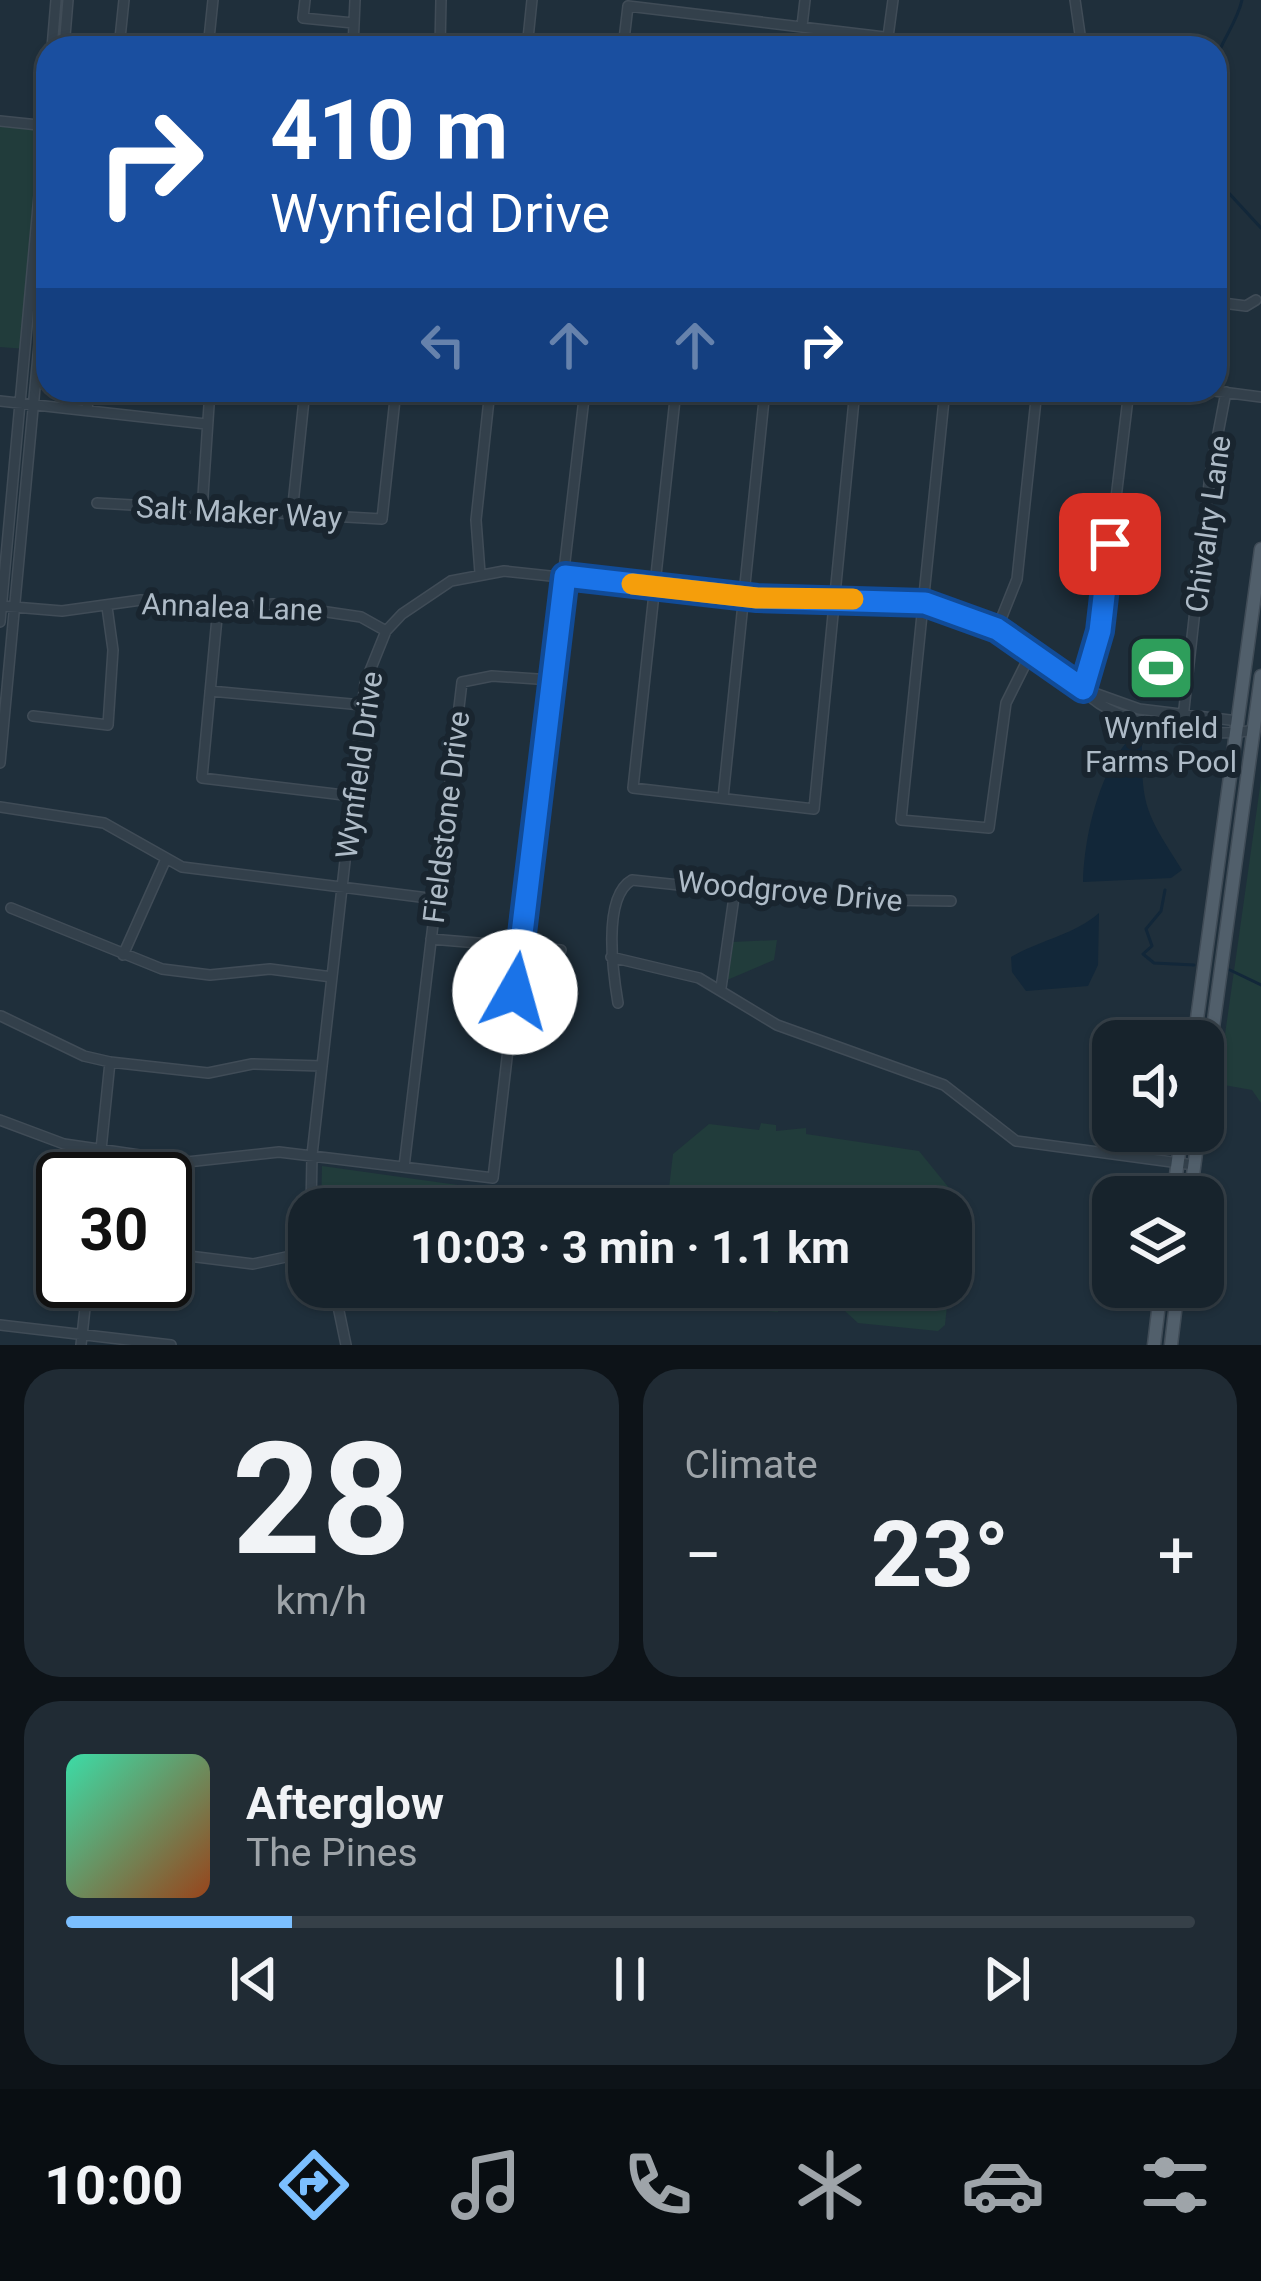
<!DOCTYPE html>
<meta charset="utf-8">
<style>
body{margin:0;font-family:Roboto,sans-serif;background:#202b34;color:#f1f3f6;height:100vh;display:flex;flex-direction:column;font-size:45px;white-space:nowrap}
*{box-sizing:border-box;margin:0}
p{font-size:39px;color:#9ea4a9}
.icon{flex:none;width:66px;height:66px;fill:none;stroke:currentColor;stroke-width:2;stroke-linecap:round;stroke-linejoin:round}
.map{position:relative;height:1345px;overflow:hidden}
.sheet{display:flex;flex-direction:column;gap:24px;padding:24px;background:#0d1318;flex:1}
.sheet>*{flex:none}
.banner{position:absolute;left:36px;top:36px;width:1191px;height:366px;border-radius:36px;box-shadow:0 3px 9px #0004,0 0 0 3px #364048;background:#1a4fa0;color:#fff;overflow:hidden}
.buttons{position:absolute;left:1092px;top:1020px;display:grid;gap:24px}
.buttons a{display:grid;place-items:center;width:132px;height:132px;border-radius:24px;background:#17232c;box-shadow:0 3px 9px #0004,0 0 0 3px #364048;font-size:60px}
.speed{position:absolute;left:36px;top:1152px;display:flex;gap:24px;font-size:60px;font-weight:700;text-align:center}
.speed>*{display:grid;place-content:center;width:156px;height:156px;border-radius:50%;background:#17232c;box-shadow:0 3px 9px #0004,0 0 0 3px #364048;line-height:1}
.speed .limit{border:6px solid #111;border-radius:18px;background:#fff;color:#111}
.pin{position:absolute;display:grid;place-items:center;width:102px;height:102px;color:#fff;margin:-51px;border-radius:24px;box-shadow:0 6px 18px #0006}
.me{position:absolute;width:132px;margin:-66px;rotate:7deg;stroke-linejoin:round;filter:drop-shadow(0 0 9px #0008)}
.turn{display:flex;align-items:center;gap:42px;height:252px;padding:0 36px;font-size:54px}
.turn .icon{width:156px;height:156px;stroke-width:2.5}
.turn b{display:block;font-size:84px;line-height:102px}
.lanes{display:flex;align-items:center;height:114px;padding:0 36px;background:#0003;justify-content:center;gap:60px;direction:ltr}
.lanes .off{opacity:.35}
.big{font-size:90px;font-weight:700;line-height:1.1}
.sheet .tile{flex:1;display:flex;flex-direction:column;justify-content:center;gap:18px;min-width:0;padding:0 42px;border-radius:36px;background:#202b34}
.sheet .dial{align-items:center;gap:0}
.dial b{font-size:156px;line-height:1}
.song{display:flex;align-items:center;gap:36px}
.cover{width:144px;height:144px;border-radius:18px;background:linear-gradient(135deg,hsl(160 70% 55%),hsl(20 70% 35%))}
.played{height:12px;border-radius:6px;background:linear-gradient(90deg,#7bbfff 20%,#364048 20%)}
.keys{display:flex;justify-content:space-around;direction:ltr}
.heat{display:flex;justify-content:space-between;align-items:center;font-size:66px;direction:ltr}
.sheet .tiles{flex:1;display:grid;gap:24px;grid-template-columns:1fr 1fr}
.tile:last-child{grid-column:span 2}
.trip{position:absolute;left:288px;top:1188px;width:684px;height:120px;border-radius:36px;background:#17232c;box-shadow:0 3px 9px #0004,0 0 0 3px #364048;font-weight:700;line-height:120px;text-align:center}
.tabs{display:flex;height:192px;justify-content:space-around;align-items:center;background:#090e12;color:#9ea4a9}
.tabs .icon{width:84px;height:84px}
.tabs .on{color:#7bbfff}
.tabs b{font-size:54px;color:#f1f3f6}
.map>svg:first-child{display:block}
</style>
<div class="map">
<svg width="1261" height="1345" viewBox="0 0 1261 1345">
<rect width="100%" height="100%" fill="#1f2f3b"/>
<path fill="#213c3b" d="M0 122 46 126 26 349 0 347Z
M1261 780V1103L1252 1090 1218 1084Z
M777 940 774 960 727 980 732 942Z
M761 1123 776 1125V1131L806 1128V1134L919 1151 958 1199 951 1269V1209H656L658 1188H669L673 1154 709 1124 759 1130Z
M322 1166 465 1186 462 1209H321Z
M670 1287H949L945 1325 938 1331 858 1323 845 1311 779 1305 778 1312 744 1309V1302L673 1294Z"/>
<path fill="#122739" d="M1133 735 1142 742C1141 809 1147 814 1182 870L1171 878 1083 882C1084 835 1100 768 1133 735Z
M1099 913 1098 965 1088 986 1026 991 1012 972 1011 957C1040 940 1074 935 1099 913Z"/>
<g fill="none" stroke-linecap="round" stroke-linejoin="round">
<path stroke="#122739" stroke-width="3" d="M1215 67C1219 42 1236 26 1242 0
M1215 178 1261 228
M1165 890 1161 911 1146 929 1152 946 1143 954 1154 963 1194 965
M1230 970 1261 985"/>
<g stroke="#404c57" stroke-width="12">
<path id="minor" d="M305 0 303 18 353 23
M1075 0 1082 48
M628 6 976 48
M802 26 805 0
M888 37 893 0
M52 48 56 0
M64 48 68 0
M119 48 124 0
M208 48 213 0
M353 48 355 0
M440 48 441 0
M527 48 532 0
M623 48 628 6
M0 121 48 126
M1215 302 1246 306 1256 300
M676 390 633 788 814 809 855 390
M945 390 901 820 989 828 1006 703 1031 653
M1207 390 1261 397
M0 401 206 424
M87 410 89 390
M97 503 382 519 396 390
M202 511 210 390
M292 514 305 390
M480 573 476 520 490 390
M2 606 62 611 141 600 231 608 273 604 361 617 386 631
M218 607 202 778 352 796
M0 622 48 97
M997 629 1017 579 1037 390
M1083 689 1100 631 1129 390
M210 691 362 705
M1087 693C1113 725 1214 739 1253 730
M33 716 108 725 113 650 107 607
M1182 727 1210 475 1226 392
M0 763 48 248
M723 798 765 390
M0 807 104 823 182 867 436 899
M11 908 162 969 210 975 270 969 332 977
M431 939 561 950
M123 955 165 861
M611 957 699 978 777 1025 944 1085 1016 1141 1194 1165
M721 988 735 890
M618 1003C613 973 602 897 632 880L810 899 951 901
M1 1016 84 1056 110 1062 208 1073 252 1064 322 1066
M0 1120 64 1144 187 1162 279 1152 493 1178 585 390
M404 1167 462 682 492 676 552 680
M98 1179 110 1062
M311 1209 312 1155 365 683 386 631 402 614 451 581 504 571 757 598 925 603 997 629 1083 689 1139 709 1238 721
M165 1253 253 1264 286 1257
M334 1287 346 1345
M0 1325 171 1345
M81 1345 88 1281"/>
</g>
<g stroke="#404c57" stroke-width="15">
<path id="major" d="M1194 1041 1261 549
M1203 1101 1261 676
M1173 1197 1182 1131
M1190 1197 1199 1131
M1154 1345 1161 1287
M1171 1345 1178 1287"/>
</g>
<use href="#minor" stroke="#33404b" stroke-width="9"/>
<use href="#major" stroke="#515f6b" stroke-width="12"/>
</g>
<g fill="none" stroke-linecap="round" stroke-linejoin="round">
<g stroke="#114b97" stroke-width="30">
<path id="route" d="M515 992 565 576 757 598 925 603 997 629 1083 689 1100 631 1110 544"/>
</g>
<use href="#route" stroke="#1a73e8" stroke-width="21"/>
<path stroke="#f59e0b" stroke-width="21" d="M632 584 757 598 853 599"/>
</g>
<defs>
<g id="stadium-square" transform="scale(3.45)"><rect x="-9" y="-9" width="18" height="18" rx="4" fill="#2e9e5b" stroke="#19252f"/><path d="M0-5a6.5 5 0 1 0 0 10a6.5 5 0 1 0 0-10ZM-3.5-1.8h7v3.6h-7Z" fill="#fff"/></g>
</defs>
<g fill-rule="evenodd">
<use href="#stadium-square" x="1161" y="668"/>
</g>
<g text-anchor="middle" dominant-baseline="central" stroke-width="12" stroke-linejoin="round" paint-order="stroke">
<g font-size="30" fill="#aebbc7" stroke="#19252f">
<text transform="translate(239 512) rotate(3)">Salt Maker Way</text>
<text transform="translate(1208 524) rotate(-82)">Chivalry Lane</text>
<text transform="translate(232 607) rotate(2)">Annalea Lane</text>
<text transform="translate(359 765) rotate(-82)">Wynfield Drive</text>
<text transform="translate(446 817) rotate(-83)">Fieldstone Drive</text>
<text transform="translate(790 891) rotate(5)">Woodgrove Drive</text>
</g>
<g font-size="30" fill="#aebbc7" stroke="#19252f">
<text x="1161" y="727">Wynfield<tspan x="1161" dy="34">Farms Pool</tspan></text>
</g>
</g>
</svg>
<div class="buttons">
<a><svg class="icon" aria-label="sound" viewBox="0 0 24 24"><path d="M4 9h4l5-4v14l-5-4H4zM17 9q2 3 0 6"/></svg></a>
<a><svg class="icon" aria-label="layers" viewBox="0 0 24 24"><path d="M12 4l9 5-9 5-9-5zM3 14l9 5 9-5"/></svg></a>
</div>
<div class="speed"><div class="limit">30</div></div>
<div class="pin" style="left:1110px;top:544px;background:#d93025"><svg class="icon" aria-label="arrive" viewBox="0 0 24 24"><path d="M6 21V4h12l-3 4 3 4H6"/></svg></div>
<svg class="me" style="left:515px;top:992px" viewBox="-20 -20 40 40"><circle r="19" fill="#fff"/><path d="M0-13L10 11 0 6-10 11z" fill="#1a73e8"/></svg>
<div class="trip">10:03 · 3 min · 1.1 km</div>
<div class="banner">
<div class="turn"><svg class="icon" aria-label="right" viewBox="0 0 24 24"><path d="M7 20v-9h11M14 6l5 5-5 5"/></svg><div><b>410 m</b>Wynfield Drive</div></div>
<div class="lanes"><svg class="icon off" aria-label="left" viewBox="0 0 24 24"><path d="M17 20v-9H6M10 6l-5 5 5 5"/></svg><svg class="icon off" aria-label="ahead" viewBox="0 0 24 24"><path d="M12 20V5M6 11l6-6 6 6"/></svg><svg class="icon off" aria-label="ahead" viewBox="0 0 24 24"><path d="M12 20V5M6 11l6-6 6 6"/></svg><svg class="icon" aria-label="right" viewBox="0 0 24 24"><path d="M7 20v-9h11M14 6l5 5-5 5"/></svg></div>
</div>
</div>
<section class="sheet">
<div class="tiles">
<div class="tile dial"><b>28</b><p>km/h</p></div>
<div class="tile"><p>Climate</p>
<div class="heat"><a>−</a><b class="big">23°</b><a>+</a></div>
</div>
<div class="tile">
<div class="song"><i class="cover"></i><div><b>Afterglow</b><p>The Pines</p></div></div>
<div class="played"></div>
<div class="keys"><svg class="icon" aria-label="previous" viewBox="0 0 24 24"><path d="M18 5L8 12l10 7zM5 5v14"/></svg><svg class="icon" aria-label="pause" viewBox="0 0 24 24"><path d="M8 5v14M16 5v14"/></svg><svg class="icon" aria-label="next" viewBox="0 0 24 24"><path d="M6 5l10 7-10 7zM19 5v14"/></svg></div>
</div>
</div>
</section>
<nav class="tabs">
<b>10:00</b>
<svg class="icon on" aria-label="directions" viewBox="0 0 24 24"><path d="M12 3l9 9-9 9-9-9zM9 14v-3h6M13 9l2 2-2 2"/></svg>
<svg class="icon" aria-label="music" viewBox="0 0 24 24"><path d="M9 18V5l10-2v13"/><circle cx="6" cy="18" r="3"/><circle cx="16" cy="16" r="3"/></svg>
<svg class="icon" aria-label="phone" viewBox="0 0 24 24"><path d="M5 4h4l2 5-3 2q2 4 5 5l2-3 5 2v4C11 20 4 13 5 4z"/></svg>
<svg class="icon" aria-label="climate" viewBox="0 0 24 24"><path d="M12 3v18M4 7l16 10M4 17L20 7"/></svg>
<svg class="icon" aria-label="car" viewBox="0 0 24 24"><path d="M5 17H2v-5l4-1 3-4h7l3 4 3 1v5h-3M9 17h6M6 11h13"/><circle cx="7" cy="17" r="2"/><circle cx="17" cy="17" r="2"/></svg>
<svg class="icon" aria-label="filters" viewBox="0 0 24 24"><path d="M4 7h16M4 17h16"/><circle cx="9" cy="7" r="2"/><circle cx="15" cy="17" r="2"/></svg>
</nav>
